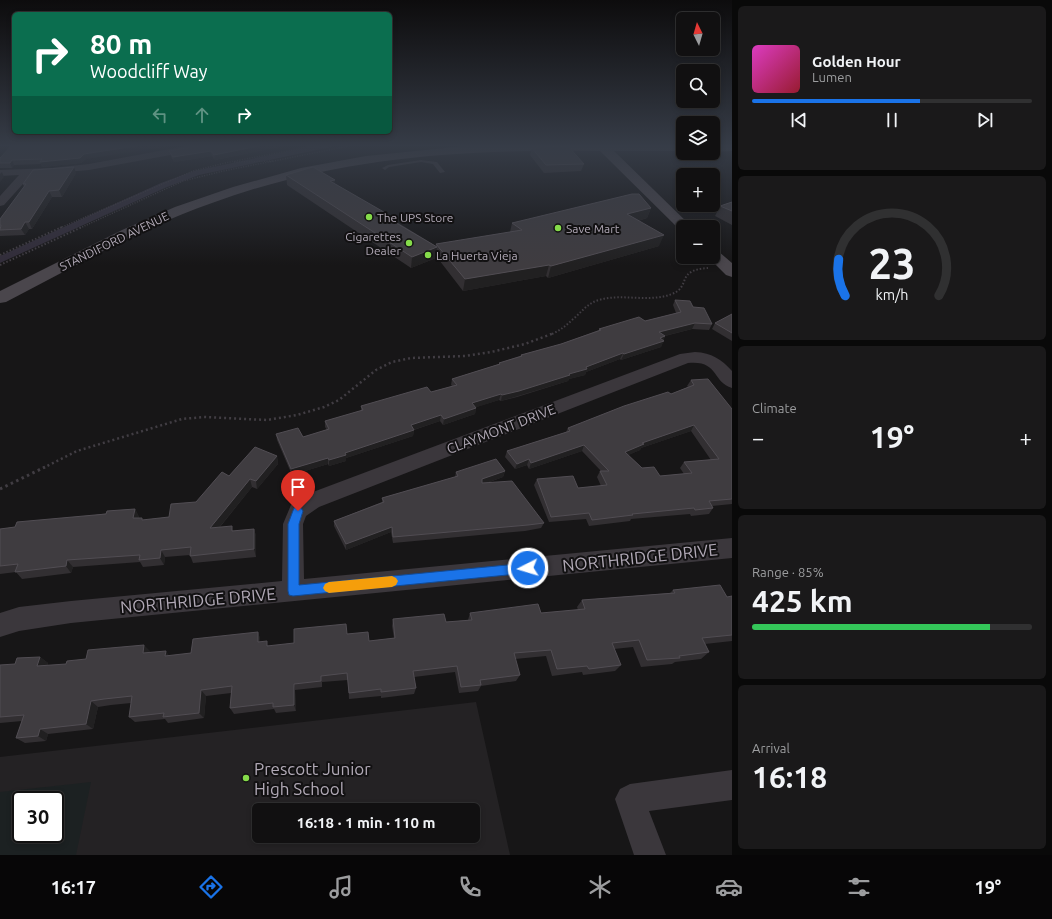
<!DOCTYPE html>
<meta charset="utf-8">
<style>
body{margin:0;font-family:Ubuntu,sans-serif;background:#1a191a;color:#f1f3f6;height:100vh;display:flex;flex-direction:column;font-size:15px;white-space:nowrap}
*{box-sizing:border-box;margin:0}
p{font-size:13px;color:#9c9d9f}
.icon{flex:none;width:22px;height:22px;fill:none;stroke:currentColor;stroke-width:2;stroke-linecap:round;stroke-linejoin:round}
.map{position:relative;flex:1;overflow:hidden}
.details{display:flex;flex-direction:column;gap:6px;padding:6px;background:#090909;width:320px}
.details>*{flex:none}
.guide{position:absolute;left:12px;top:12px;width:380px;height:122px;border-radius:6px;box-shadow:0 2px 6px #0003,0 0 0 1px #303031;background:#0b6e4f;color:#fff;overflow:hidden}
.needle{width:26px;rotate:355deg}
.controls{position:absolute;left:676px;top:12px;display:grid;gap:8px}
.controls a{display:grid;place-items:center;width:44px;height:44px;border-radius:6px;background:#111011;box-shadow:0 2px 6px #0003,0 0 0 1px #303031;font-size:20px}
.speed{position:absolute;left:12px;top:791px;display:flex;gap:8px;font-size:20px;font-weight:700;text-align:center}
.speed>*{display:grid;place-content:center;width:52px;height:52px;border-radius:50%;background:#111011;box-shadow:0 2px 6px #0003,0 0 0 1px #303031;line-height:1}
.speed .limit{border:2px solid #111;border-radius:6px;background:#fff;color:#111}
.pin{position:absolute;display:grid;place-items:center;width:34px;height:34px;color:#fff;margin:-41px -17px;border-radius:50% 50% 50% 0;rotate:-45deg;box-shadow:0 0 4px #0007}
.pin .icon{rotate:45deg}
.me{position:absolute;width:44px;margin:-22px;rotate:265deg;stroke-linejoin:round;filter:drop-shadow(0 0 3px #0008)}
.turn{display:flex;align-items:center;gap:14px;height:84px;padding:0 12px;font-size:18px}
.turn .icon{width:52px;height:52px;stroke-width:2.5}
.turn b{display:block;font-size:28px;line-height:34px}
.lanes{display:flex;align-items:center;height:38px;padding:0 12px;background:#0003;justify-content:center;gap:20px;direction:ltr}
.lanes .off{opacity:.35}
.big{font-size:30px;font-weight:700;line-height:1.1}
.details .card{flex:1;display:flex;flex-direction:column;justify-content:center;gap:6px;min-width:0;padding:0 14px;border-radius:6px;background:#1a191a}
.details .dial{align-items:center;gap:0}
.dial svg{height:104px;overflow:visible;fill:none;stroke:#303031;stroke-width:7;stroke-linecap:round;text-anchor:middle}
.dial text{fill:#f1f3f6;stroke:none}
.song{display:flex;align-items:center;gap:12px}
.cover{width:48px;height:48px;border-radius:6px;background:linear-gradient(135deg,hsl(310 70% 55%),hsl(350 70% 35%))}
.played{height:4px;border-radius:2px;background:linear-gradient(90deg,#1a73e8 60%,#303031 60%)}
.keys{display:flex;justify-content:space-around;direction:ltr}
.heat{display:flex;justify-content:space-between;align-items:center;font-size:22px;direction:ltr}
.charge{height:6px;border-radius:3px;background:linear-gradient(90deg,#34c759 85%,#303031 0)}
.trip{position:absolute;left:252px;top:803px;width:228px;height:40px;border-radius:6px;background:#111011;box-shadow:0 2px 6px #0003,0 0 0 1px #303031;font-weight:700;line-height:40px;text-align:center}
.dock{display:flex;height:64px;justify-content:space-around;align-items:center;background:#070607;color:#9c9d9f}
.dock .icon{width:28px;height:28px}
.dock .on{color:#1a73e8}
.dock b{font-size:18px;color:#f1f3f6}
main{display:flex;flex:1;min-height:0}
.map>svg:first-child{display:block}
</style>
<main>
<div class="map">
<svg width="732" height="855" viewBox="0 0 732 855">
<rect width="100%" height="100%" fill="#171617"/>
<path fill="#242224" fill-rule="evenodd" d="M476 702 510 855H0V757ZM21 800H55V834H21ZM259 810H473V836H259Z"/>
<path fill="#1c2122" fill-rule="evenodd" d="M91 782 76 855H0V792ZM21 800H55V834H21Z"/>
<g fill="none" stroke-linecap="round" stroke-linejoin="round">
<path fill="#322d3a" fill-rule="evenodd" d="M317 145H335L331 147 199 175 167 187 0 263V256L161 183 194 171Z"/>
<path stroke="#413d43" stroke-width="1.5" stroke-dasharray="1 1.5" stroke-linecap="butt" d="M234 162 273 161
M60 228 193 171 225 163 318 145
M80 228 183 181 223 171 354 145"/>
<path stroke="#413d43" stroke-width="2" stroke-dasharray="1.5 2" stroke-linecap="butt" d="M0 255 62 227
M0 265 82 227
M552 334C560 330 566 326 572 320 581 313 587 303 599 300 622 293 649 303 672 294 692 286 675 270 708 268"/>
<path stroke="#413d43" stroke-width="2.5" stroke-dasharray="2 3" stroke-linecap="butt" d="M43 468 77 451 182 419 204 417 267 420 297 415 324 407 339 400 376 370 392 362 411 358 465 356 491 352 525 344 554 333"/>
<path stroke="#413d43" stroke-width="3" stroke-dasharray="2.5 3.5" stroke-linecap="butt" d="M0 489 45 467"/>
<path fill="#3b373c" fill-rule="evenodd" d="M421 160 437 162 445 172 440 173 433 164 421 162 389 167 385 170 382 168 388 165Z"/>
<path fill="#3b373c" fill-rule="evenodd" d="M191 145H212L208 148 89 170 31 175 4 205 0 206V196L19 175 0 176V170L52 168 89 164Z
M695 352C712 353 721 359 732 371V388C712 382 719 360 688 363L319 507 306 516 303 524 304 579 732 538V558L71 623 19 631 0 637V613L19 607 71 601 282 581 283 524 291 505 305 495 680 354Z
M732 770V800L649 811 666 855H634L615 799 620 789 630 784Z"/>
<path fill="#4a464c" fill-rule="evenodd" d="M683 145V151H614L692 227H683V231L680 230 600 151C465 149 340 156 212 203 140 228 74 267 6 302L0 303V291L122 230 175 207 233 187 301 168 366 156 465 146Z
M732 145V151L713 152V146Z
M713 249 718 251 732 263V277L726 275 708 257H713Z"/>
</g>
<path fill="#322f32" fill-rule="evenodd" d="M289 145 215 160 212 156 174 162 171 156 169 151Z
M532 148 584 164 581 171 544 173 530 155Z
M0 158 86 159 81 163 42 167 41 164 14 165 12 168H0Z
M76 173 62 197H52L32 229H29L25 235 0 236V219L24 187 23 184Z
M286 175 335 184 436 246V244L510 232 512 223 651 208 647 218 638 221 659 246 548 278 546 276 463 291 436 256V258L411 268 287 185Z
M732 202V225L715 216 720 206Z
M675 300 693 307 712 324 709 330 692 329 665 336 661 347 621 360 620 359 586 372 585 375 569 379 568 381 517 397 501 401 499 400 476 407 475 414 443 425 440 421 414 430 413 436 346 458V461L329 466 328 464 292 475 277 440 276 434 303 437 327 430 325 427V421L361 411V406L431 392 452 386 451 385 452 379 499 364V363L520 356 521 355 561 344 599 330V329L645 321 676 313 673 305Z
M732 314V341L712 329 715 323Z
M691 380 732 409V504L712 506 713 508 709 514 691 516 690 514 631 519 630 521 589 526 586 519 549 522 534 485 537 479 578 488 601 486 597 477 600 471H601L582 451 529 469 527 465 515 469 505 457 507 451 566 432 568 428 671 394 688 387 687 386ZM691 431 711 460 684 462 680 468 684 474 660 476 642 468 628 455 640 450 641 448Z
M277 456 278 464 257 489 252 487 220 527 234 531 254 529 256 536V557L193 563 190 555 165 557 164 565 143 567 140 562 73 567 71 573 22 579 16 572 0 574V529L15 527 135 509 139 517V518L143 520 169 517 196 502 229 476Z
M505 471 503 477 487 483 544 523 541 528 525 531 393 543 391 532 346 550 334 526V521L382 502V498L455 477 456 472Z
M673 590 727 597 732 596V641L705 644 709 652 701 659 675 662 672 664 641 667 633 647 614 649 621 665 615 671 583 675 582 672 552 676 546 656 515 659 520 675 516 681 481 686 478 691 459 693 455 672 414 677 416 688 414 694 381 698V696L349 699 348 680 322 682V687L295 690 296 711 276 713 274 709 234 714 230 708 231 693 206 696 204 718 168 723 165 719 135 722 129 717 131 703 111 705 98 707 93 729 48 734 46 741 25 743 16 738 22 721 0 723V665L15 664 40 657 48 663 47 666 66 664 150 651 149 652 169 656 191 653 258 632 260 639V642L269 646 294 643 347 634 369 641 394 638 392 626 393 619 446 622 468 620 470 613H541L578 610 577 607 582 600 670 593Z"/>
<path fill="#212021" d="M142 145H178L86 159 81 163 42 167 40 162 84 154Z
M263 145H289L215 160 214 155Z
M211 151 212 156 174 162 173 157Z
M12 160 14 165 12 168 10 163Z
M74 167 76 173 62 197 59 190Z
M2 172 4 177 0 182V174Z
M335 180V190L330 181Z
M49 191 52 197 32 229 29 222Z
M651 208 647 218 623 225 627 214Z
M25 222 29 229 25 235 21 229Z
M664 235 659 246 548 278 551 266Z
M437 247 436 258 411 268 412 257Z
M549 265 546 276 463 291 465 279Z
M695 323 692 329 656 338 659 332Z
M665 336 662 342 664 341 661 347 621 360 624 354 660 338Z
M623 353 620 359 586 372 585 375 569 379 568 381 501 401 502 395 569 374Z
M501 394 499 400 471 409 472 403Z
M476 408 475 414 443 425 444 419Z
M441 415 440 421 410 431 411 425Z
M694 425 691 431 641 448 640 450 622 458 625 452 642 443Z
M414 430 413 436 346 458V461L329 466V460L345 453Z
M584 445 582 451 529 469 531 463Z
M277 456 278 464 257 489 256 481Z
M328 458V464L292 475 291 469Z
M529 459 527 465 515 469 517 464Z
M505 471 503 477 480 485 482 479Z
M250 479 252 487 213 535 210 528Z
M135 509 139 517 137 526 133 518Z
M392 527 391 532 346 550V544Z
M254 529 256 536V557L254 549Z
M161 550 165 557 164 565 160 558Z
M67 560 73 567 71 573 66 566Z
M258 632 260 639V649L258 642Z
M144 645 150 651 148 660 143 653Z
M166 651 170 657 165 656Z
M40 657 48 663 45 673 37 666Z
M294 684 295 690 296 711 294 705Z
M201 690 206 696 204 718 199 713Z
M91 701 98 707 93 729 86 724Z
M40 729 48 734 46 741 38 736Z"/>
<path fill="#3f3c40" stroke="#514d53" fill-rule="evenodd" d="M12 145H142L84 154 80 158 40 162 42 159 12 160 10 163H0V158Z
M202 145H263L214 155 211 151 173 157 169 151Z
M568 146 584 164 546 165 532 148Z
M74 167 59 190 49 191 29 222H25L21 229 0 230 1 225H0V219L26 184H23L33 170Z
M313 167 335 180 330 181 396 219 393 221 437 247 412 257 286 175Z
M632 194H639L651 208 627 214 664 235 551 266 549 265 465 279 436 244 522 230 512 223Z
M732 202V211L720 206Z
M675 300 690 301 693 307 704 308 712 324 695 323 659 332 665 336 660 338 664 341 624 354 623 353 586 367 587 369 569 374 570 375 519 391 502 395 501 394 472 403 476 408 444 419 441 415 411 425 414 430 345 453 346 455 329 460 328 458 291 469 276 434 298 428 303 437 329 429 325 421 363 410 361 406 427 387 431 392 457 385 452 379 500 364 499 363 522 356 521 355 561 344 601 330 599 329 639 317 645 321 681 312Z
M732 314V333L715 323Z
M708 379 732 409V499L709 501 713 508 695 510 694 508 632 514 633 515 592 520 589 513 551 517 537 479 573 476 578 488 607 485 600 471H609L584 445 531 463 529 459 517 464 507 451 570 431 568 428 624 406 668 392 671 394 694 385 691 380ZM694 425 719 459 684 462 692 473 660 476 654 467 642 468 625 452 644 444 642 443Z
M255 447 277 456 256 481 250 479 210 528 232 526V531L254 529V549L190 556 191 547 161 550 160 558 139 560 140 555 67 560 66 566 15 572 18 564 0 566V529L15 527 17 522 106 514 107 511 135 509 133 518H142V520L169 517 171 504 196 502 222 472 229 476Z
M496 459 505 471 482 479V483L512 481 544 523 528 525 393 537 392 527 346 544 334 521 384 502 382 498 458 476 456 472Z
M720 585 727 597 732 596V635L702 638 709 652 679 656 680 658 647 660 639 640 612 643 621 665 589 669 587 666 557 669 551 650 514 653 520 675 480 680 481 685 461 687 457 666 413 671 416 688 381 692V689L349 693 347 673 321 676V681L294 684V705L273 707V703L230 708 232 686 201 690 199 713 163 717 164 713 129 717 132 696 104 699 91 701 86 724 40 729 38 736 16 738 24 715 0 717V665L15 664 17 658 40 657 37 666 66 664 67 661 86 659 88 650 144 645 143 653 166 651 165 656 191 653 193 639 258 632V642L267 641V646L294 643V629L346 624 347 634 368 632 369 641 395 638 393 619 444 614 446 622 472 620 470 613 538 604 541 613 585 609 582 600 675 593 673 590Z"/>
<linearGradient id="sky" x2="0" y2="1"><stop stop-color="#0d0c0d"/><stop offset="0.55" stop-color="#363c47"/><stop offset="1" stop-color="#363c47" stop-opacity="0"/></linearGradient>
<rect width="732" height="265" fill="url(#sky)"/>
<path fill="#1a73e8" stroke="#114b97" d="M298 507 301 508 303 511 299 524V585L528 563 532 564 534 568 532 572 528 573 293 596 289 595 288 591V524L294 508Z"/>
<path fill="#f59e0b" d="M392 576 396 578 398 581 396 585 392 587 329 593 325 591 323 588 325 584 329 582Z"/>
<g fill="#85db4a" stroke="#121112" stroke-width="1.5">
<circle cx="369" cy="217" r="4"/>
<circle cx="558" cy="228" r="4"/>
<circle cx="409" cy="243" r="4"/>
<circle cx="428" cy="255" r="4"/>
<circle cx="246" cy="778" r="4"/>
</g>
<g text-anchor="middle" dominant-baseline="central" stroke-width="4" stroke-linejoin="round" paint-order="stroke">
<g font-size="12" fill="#b1a9b6" stroke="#121112" text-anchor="start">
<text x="377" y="217">The UPS Store</text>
<text x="566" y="228">Save Mart</text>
<text x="401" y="236" text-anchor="end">Cigarettes<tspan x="401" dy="14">Dealer</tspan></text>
<text x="436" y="255">La Huerta Vieja</text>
</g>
<g font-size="12" fill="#b1a9b6" stroke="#121112">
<text transform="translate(114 241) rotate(-26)">STANDIFORD AVENUE</text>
</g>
<g font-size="14" fill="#b1a9b6" stroke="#121112">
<text transform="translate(501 429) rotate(-21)">CLAYMONT DRIVE</text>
</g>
<g font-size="17" fill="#b1a9b6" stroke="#121112">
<text transform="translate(640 557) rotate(-6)">NORTHRIDGE DRIVE</text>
<text transform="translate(198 600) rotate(-5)">NORTHRIDGE DRIVE</text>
</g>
<g font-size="17" fill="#b1a9b6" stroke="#121112" text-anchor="start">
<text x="254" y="768">Prescott Junior<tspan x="254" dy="20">High School</tspan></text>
</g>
</g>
</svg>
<div class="controls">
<a><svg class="needle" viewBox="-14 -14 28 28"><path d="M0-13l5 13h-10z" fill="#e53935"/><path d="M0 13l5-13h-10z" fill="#9c9d9f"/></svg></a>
<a><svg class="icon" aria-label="search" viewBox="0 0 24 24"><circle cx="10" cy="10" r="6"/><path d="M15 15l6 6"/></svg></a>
<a><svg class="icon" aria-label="layers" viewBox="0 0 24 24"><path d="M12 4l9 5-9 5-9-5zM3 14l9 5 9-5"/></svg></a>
<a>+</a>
<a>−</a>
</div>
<div class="speed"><div class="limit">30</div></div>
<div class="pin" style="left:298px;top:511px;background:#d93025"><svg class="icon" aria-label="arrive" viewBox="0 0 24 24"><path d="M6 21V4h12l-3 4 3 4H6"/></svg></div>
<svg class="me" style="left:528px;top:568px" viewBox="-20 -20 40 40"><circle r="17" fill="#1a73e8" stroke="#fff" stroke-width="3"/><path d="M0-11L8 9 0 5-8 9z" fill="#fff"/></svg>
<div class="trip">16:18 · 1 min · 110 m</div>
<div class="guide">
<div class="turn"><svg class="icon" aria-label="right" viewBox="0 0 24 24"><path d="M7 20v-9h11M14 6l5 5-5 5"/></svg><div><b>80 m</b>Woodcliff Way</div></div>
<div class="lanes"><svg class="icon off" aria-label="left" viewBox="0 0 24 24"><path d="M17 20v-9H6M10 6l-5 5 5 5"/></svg><svg class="icon off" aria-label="ahead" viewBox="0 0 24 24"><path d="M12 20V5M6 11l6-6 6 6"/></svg><svg class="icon" aria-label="right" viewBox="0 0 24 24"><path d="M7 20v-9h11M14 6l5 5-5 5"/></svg></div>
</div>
</div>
<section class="details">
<div class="card">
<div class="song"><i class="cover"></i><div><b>Golden Hour</b><p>Lumen</p></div></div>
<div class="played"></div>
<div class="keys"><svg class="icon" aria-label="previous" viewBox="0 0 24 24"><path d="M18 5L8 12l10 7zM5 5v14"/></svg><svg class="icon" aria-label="pause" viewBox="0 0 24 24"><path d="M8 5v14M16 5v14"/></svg><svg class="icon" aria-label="next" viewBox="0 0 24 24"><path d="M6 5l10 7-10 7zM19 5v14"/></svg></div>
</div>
<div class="card dial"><svg viewBox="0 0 100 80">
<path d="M14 69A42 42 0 1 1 86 69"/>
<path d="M14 69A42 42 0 0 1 9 41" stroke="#1a73e8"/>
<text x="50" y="56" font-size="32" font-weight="700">23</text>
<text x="50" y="72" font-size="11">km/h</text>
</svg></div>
<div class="card"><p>Climate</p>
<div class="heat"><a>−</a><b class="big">19°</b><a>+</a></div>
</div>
<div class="card"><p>Range · 85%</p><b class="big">425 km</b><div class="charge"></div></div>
<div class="card"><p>Arrival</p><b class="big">16:18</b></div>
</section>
</main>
<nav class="dock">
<b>16:17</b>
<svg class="icon on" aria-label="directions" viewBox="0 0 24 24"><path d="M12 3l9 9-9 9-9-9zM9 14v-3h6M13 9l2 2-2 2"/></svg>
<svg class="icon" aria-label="music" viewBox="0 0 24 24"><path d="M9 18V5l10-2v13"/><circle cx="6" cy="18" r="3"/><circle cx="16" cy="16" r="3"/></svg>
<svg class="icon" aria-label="phone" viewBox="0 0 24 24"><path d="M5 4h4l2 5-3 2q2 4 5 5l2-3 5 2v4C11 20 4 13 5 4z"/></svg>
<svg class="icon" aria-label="climate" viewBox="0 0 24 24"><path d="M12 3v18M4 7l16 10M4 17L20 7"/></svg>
<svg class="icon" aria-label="car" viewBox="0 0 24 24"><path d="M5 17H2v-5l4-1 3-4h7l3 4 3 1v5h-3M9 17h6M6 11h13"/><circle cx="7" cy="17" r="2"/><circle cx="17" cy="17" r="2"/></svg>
<svg class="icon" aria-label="filters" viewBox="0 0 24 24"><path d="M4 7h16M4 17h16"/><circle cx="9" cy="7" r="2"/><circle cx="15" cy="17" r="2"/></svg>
<b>19°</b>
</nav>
